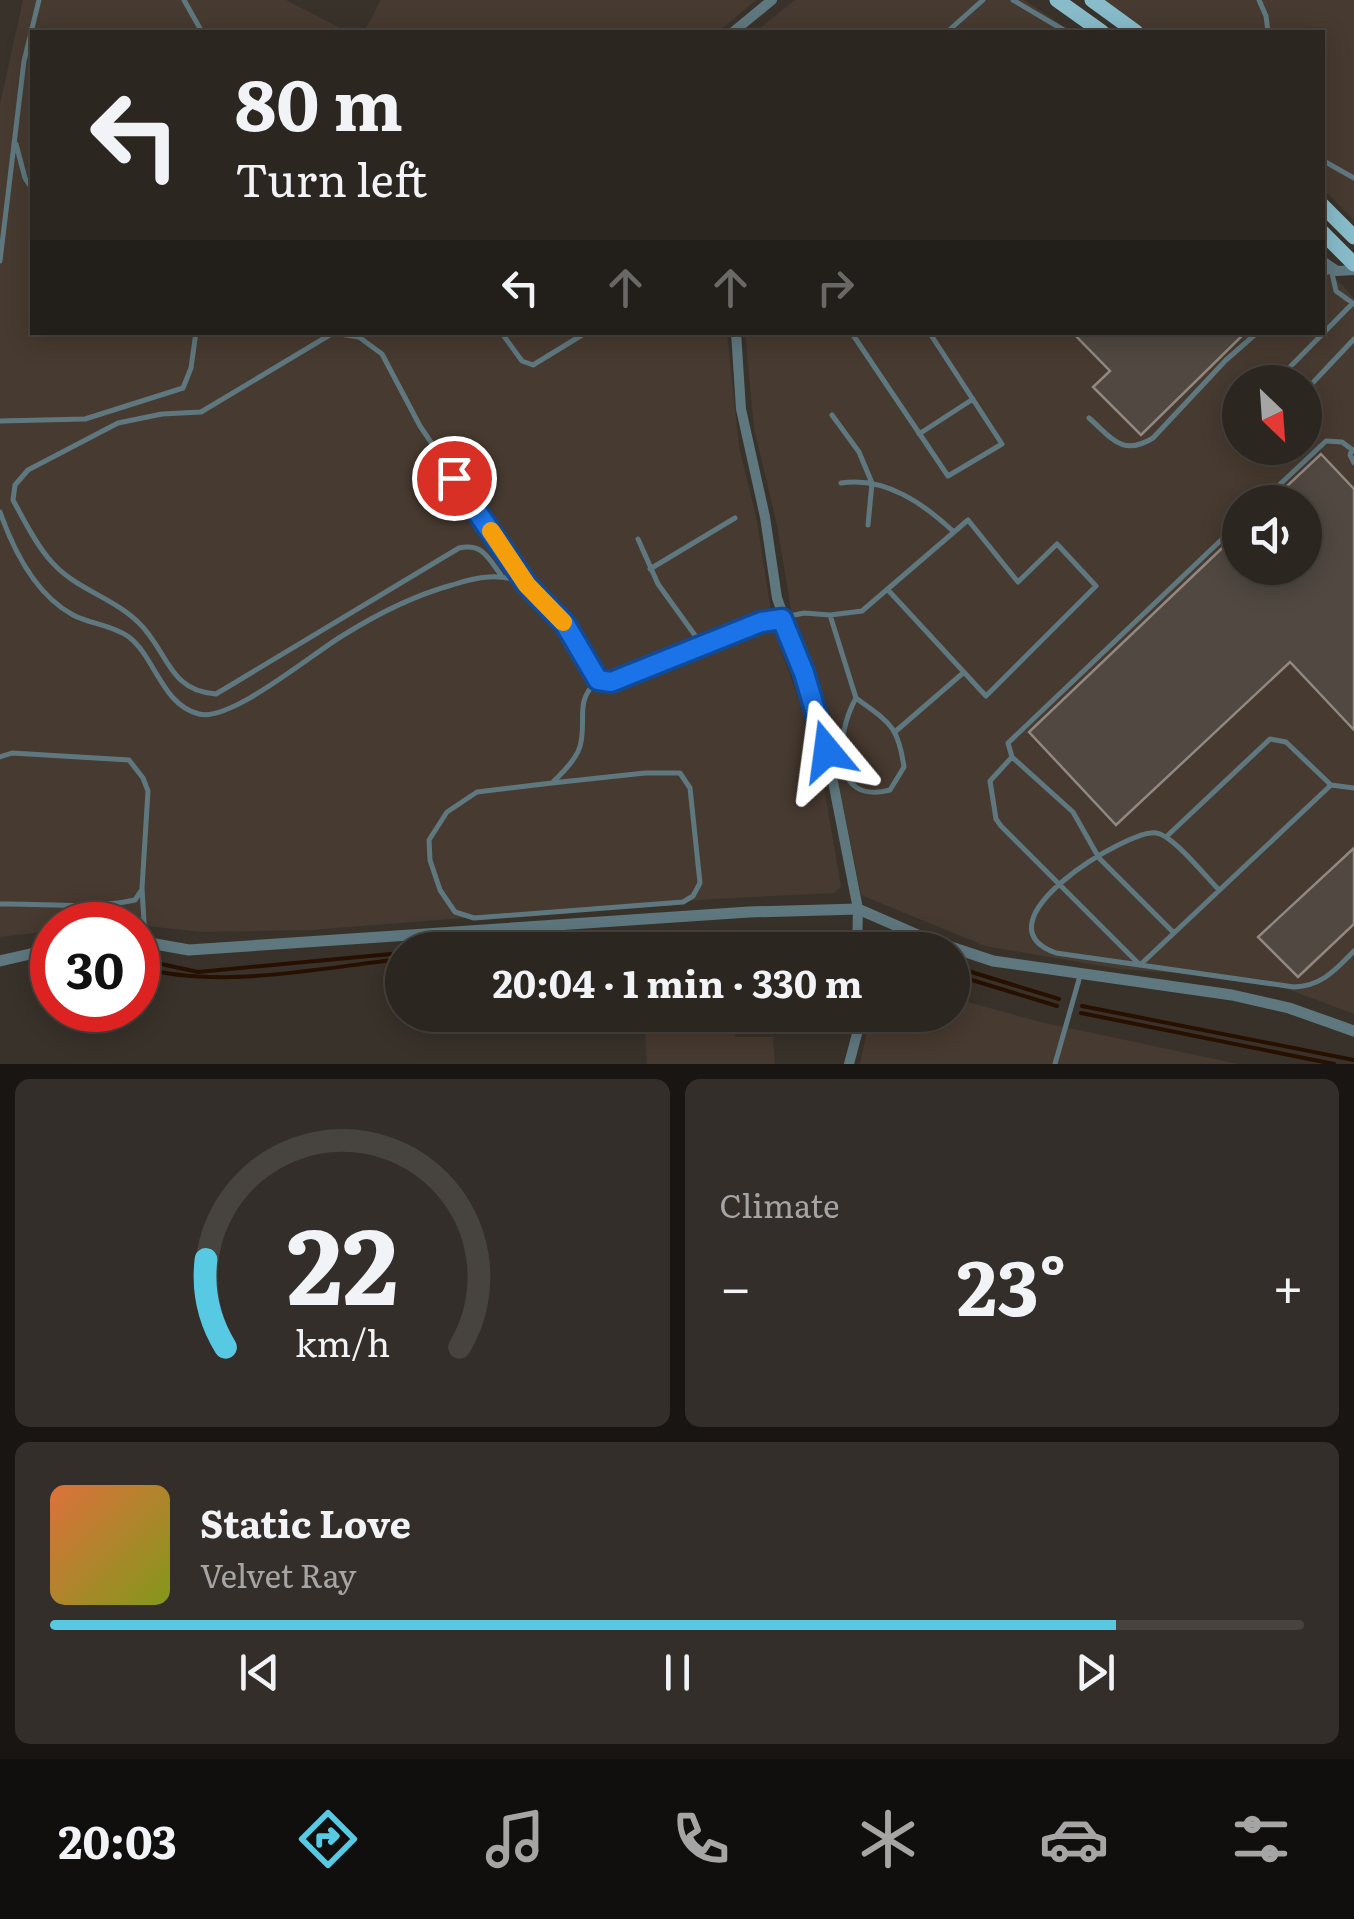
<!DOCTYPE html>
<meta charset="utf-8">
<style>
body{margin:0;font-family:Literata,serif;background:#332e29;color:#f1f3f6;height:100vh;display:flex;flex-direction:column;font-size:38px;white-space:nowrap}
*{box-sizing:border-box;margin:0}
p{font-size:32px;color:#a6a5a5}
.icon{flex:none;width:55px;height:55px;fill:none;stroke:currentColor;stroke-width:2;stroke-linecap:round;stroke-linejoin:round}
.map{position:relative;height:1064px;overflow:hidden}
.details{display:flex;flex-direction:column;gap:15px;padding:15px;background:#181512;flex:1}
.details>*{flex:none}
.top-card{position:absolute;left:30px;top:30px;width:1295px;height:305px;border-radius:0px;box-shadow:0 5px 25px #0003,0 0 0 2px #47433e;background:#2b2620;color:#f1f3f6;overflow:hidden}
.needle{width:65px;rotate:155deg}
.controls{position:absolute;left:1222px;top:365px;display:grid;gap:20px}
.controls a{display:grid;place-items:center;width:100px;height:100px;border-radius:50%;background:#2b2620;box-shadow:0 5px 25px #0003,0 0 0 2px #47433e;font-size:50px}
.speed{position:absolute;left:30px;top:902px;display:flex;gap:20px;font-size:50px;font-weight:700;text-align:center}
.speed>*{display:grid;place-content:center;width:130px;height:130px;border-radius:50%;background:#2b2620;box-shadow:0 5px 25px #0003,0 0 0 2px #47433e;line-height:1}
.speed .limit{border:15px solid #d22;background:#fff;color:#111}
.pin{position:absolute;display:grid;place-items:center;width:85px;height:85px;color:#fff;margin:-42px;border:5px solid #fff;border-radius:50%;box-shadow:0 2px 10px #0007}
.me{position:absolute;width:110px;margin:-55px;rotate:344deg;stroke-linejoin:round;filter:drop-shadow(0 0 8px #0008)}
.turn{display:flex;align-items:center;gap:35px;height:210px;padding:0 40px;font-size:45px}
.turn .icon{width:130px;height:130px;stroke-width:2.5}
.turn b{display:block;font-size:70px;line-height:85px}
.lanes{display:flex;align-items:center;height:95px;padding:0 40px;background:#0003;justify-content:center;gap:50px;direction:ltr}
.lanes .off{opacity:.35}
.big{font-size:75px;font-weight:700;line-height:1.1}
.details .widget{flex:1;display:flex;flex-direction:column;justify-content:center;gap:15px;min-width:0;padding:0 35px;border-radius:15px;background:#332e29}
.details .dial{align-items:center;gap:0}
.dial svg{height:260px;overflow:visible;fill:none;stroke:#47433e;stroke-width:7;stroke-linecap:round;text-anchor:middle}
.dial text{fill:#f1f3f6;stroke:none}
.song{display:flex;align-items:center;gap:30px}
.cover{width:120px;height:120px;border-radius:15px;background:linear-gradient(135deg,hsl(20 70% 55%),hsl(70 70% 35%))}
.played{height:10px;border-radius:5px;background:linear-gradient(90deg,#58c9e3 85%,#47433e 85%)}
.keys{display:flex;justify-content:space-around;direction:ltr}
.heat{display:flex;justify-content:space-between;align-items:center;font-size:55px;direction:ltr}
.details .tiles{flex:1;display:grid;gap:15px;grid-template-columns:1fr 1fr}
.widget:last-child{grid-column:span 2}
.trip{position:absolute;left:385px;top:932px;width:585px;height:100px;border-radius:50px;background:#2b2620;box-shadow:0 5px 25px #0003,0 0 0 2px #47433e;font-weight:700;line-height:100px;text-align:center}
.menu{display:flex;height:160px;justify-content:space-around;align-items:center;background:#110f0d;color:#a6a5a5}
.menu .icon{width:70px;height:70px}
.menu .on{color:#58c9e3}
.menu b{font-size:45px;color:#f1f3f6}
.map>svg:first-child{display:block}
</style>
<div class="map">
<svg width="1354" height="1064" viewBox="0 0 1354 1064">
<rect width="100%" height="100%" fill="#39322b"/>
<path fill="#473a30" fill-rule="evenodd" d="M23 0H286L348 32H32V332L727 333 739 446 757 521 774 631 818 752 841 887 834 893 713 899 309 930 203 932 120 923 52 925V931L0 937V104Z
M381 0H756L718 32H364Z
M795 0H1024L1073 32H755Z
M1097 0H1354V220L1323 189 1322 32H1143Z
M1323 265 1354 298V1014L1261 979 1119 969 985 946 861 895 821 695 792 616 777 525 754 428 745 333 1322 332ZM1240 382H1305V448H1240ZM1240 502H1305V568H1240Z
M953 998 1041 1022 1238 1064H860L870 1015H952Z
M644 1015H734L735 1037H773L775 1064H647Z"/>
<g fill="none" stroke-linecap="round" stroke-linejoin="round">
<path stroke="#281000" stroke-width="4" d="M433 950 606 937 840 946
M501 950 637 944 763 950
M138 959 198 972 402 953
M952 966 1059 999
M138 967C221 990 317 968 402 959
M952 974 1057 1006
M1082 1006 1354 1060
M1081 1013 1334 1064"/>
</g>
<path fill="#504841" stroke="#928881" stroke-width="2.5" d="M1072 332H1246L1141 435 1093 387 1110 371Z
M1321 454 1354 489V730L1290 662 1116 825 1029 732 1240 531V568H1305V502H1270Z
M1354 848V924L1298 977 1258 937Z"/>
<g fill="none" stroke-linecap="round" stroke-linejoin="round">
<path stroke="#5f787f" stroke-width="5" d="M184 0 202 32
M1013 0 1067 32
M1259 0 1266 16 1268 32
M947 32 983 0
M16 144 25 178 32 189
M1322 160 1354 178
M0 261 24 61 39 0
M1331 269 1336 291 1354 304
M1322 276 1331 269
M501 332 522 361 533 365 587 332
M851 332 948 476 1002 444 929 332
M1280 382 1284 373 1353 303
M1305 391 1354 339
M832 415 859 452 872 483 868 525
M1089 418C1112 438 1122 457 1153 438L1226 360 1258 332
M0 421 85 419 183 388 191 368 196 332
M919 434 973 399
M1352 449 1350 455 1354 463
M841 483C885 476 924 504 954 532
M1261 502 1326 441 1342 442 1354 451
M0 512C13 549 36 595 73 615 90 624 112 625 129 637 155 657 162 705 199 714 231 722 312 654 342 636 377 614 412 596 452 585 476 577 502 572 525 584 557 602 578 650 598 680L611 683 761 622 804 613 830 615 862 611 968 520 1018 582 1057 544 1096 586 986 696 888 590
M638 539 658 584 702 645
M650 569 735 518
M501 575C488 558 483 543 459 548L216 694C168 691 168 651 139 623 113 597 74 589 50 560 35 543 24 520 13 500L15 485 28 470 118 423 162 414 201 412 333 333 359 337 382 354 420 426 527 584
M830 615 856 698C888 722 898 724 904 767L890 790C829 806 836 733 856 698
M896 731 963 673
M0 757 12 753 129 760 143 778 148 791 142 888 145 939
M1012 757 990 781 996 819 1001 826 1138 963
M552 783 645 773H680L690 788 700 883 693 896 683 902 474 918 455 912 440 890 430 860 429 840 447 812 477 792 552 783C563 772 579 757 581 742 586 715 575 701 598 680
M1166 837 1270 739 1286 742 1331 785 1354 788
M1219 890C1206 877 1173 835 1156 833 1128 829 972 923 1056 953L1294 987C1322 986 1335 970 1354 951
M0 904C46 903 89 910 135 900L141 891
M1174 933 1099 858 1073 812 1012 757 1008 743 1240 522
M1140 965 1331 785
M1055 1064 1080 976"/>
<path stroke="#5f787f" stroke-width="10" d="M733 32 772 0
M1322 261 1337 271 1354 270
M736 332 741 409 765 517 777 598 804 673 827 751 858 909 857 950
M849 1064 862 1015"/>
<path stroke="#5f787f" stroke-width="11" d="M138 941 189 950 749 912 858 909 927 939 993 961 1232 995 1289 1008 1354 1031
M0 961 52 949"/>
<path stroke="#88bcca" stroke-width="15" d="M1057 0 1102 32
M1092 0 1136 32
M1322 205 1354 237
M1322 232 1354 264"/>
</g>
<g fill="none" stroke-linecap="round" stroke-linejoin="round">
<g stroke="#114b97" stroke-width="25">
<path id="route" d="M454 478 527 585 565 624 598 680 611 682 761 622 782 619 804 673 827 751"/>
</g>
<use href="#route" stroke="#1a73e8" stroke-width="18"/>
<path stroke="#f59e0b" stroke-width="18" d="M491 531 527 585 563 622"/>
</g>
</svg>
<div class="controls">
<a><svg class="needle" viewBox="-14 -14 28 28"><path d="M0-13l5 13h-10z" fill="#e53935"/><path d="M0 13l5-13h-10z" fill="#a6a5a5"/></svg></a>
<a><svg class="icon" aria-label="sound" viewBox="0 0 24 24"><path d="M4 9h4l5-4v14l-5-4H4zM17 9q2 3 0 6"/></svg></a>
</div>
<div class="speed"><div class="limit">30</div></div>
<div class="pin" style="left:454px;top:478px;background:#d93025"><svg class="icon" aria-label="arrive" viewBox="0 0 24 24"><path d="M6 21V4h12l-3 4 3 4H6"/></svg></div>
<svg class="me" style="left:827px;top:751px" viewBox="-20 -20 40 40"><path d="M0-17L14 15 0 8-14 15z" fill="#1a73e8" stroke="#fff" stroke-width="4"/></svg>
<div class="trip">20:04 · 1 min · 330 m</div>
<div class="top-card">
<div class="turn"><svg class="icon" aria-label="left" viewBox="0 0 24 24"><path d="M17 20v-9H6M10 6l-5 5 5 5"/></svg><div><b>80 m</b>Turn left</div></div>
<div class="lanes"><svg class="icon" aria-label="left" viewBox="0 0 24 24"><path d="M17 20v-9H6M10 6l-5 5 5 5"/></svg><svg class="icon off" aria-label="ahead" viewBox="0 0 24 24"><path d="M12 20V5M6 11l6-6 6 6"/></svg><svg class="icon off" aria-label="ahead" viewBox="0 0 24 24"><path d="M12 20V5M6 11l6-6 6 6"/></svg><svg class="icon off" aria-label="right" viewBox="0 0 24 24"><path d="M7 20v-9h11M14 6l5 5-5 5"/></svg></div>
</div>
</div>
<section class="details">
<div class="tiles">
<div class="widget dial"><svg viewBox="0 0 100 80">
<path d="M14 69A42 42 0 1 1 86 69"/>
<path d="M14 69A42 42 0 0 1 8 42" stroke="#58c9e3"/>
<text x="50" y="56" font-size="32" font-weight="700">22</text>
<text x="50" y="72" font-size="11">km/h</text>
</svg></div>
<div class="widget"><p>Climate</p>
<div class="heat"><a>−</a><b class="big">23°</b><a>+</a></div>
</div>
<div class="widget">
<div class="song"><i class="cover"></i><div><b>Static Love</b><p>Velvet Ray</p></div></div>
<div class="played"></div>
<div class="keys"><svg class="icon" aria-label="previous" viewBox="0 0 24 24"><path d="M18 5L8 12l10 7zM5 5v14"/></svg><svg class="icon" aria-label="pause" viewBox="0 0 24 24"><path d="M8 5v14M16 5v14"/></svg><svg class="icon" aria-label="next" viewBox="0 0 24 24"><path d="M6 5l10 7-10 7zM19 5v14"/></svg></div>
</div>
</div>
</section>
<nav class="menu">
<b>20:03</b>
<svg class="icon on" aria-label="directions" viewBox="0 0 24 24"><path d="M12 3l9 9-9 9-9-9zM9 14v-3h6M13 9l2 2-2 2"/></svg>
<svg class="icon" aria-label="music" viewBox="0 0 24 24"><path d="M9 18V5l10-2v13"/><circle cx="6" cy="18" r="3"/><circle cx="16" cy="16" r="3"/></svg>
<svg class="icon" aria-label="phone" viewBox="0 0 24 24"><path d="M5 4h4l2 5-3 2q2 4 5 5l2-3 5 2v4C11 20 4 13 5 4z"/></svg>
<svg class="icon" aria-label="climate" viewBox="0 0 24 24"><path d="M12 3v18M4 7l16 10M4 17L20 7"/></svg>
<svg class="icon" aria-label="car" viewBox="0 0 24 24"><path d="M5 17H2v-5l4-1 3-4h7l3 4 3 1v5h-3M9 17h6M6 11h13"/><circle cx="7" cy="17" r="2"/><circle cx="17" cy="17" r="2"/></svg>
<svg class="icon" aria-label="filters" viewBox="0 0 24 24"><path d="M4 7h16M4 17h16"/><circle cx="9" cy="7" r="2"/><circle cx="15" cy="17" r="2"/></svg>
</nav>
